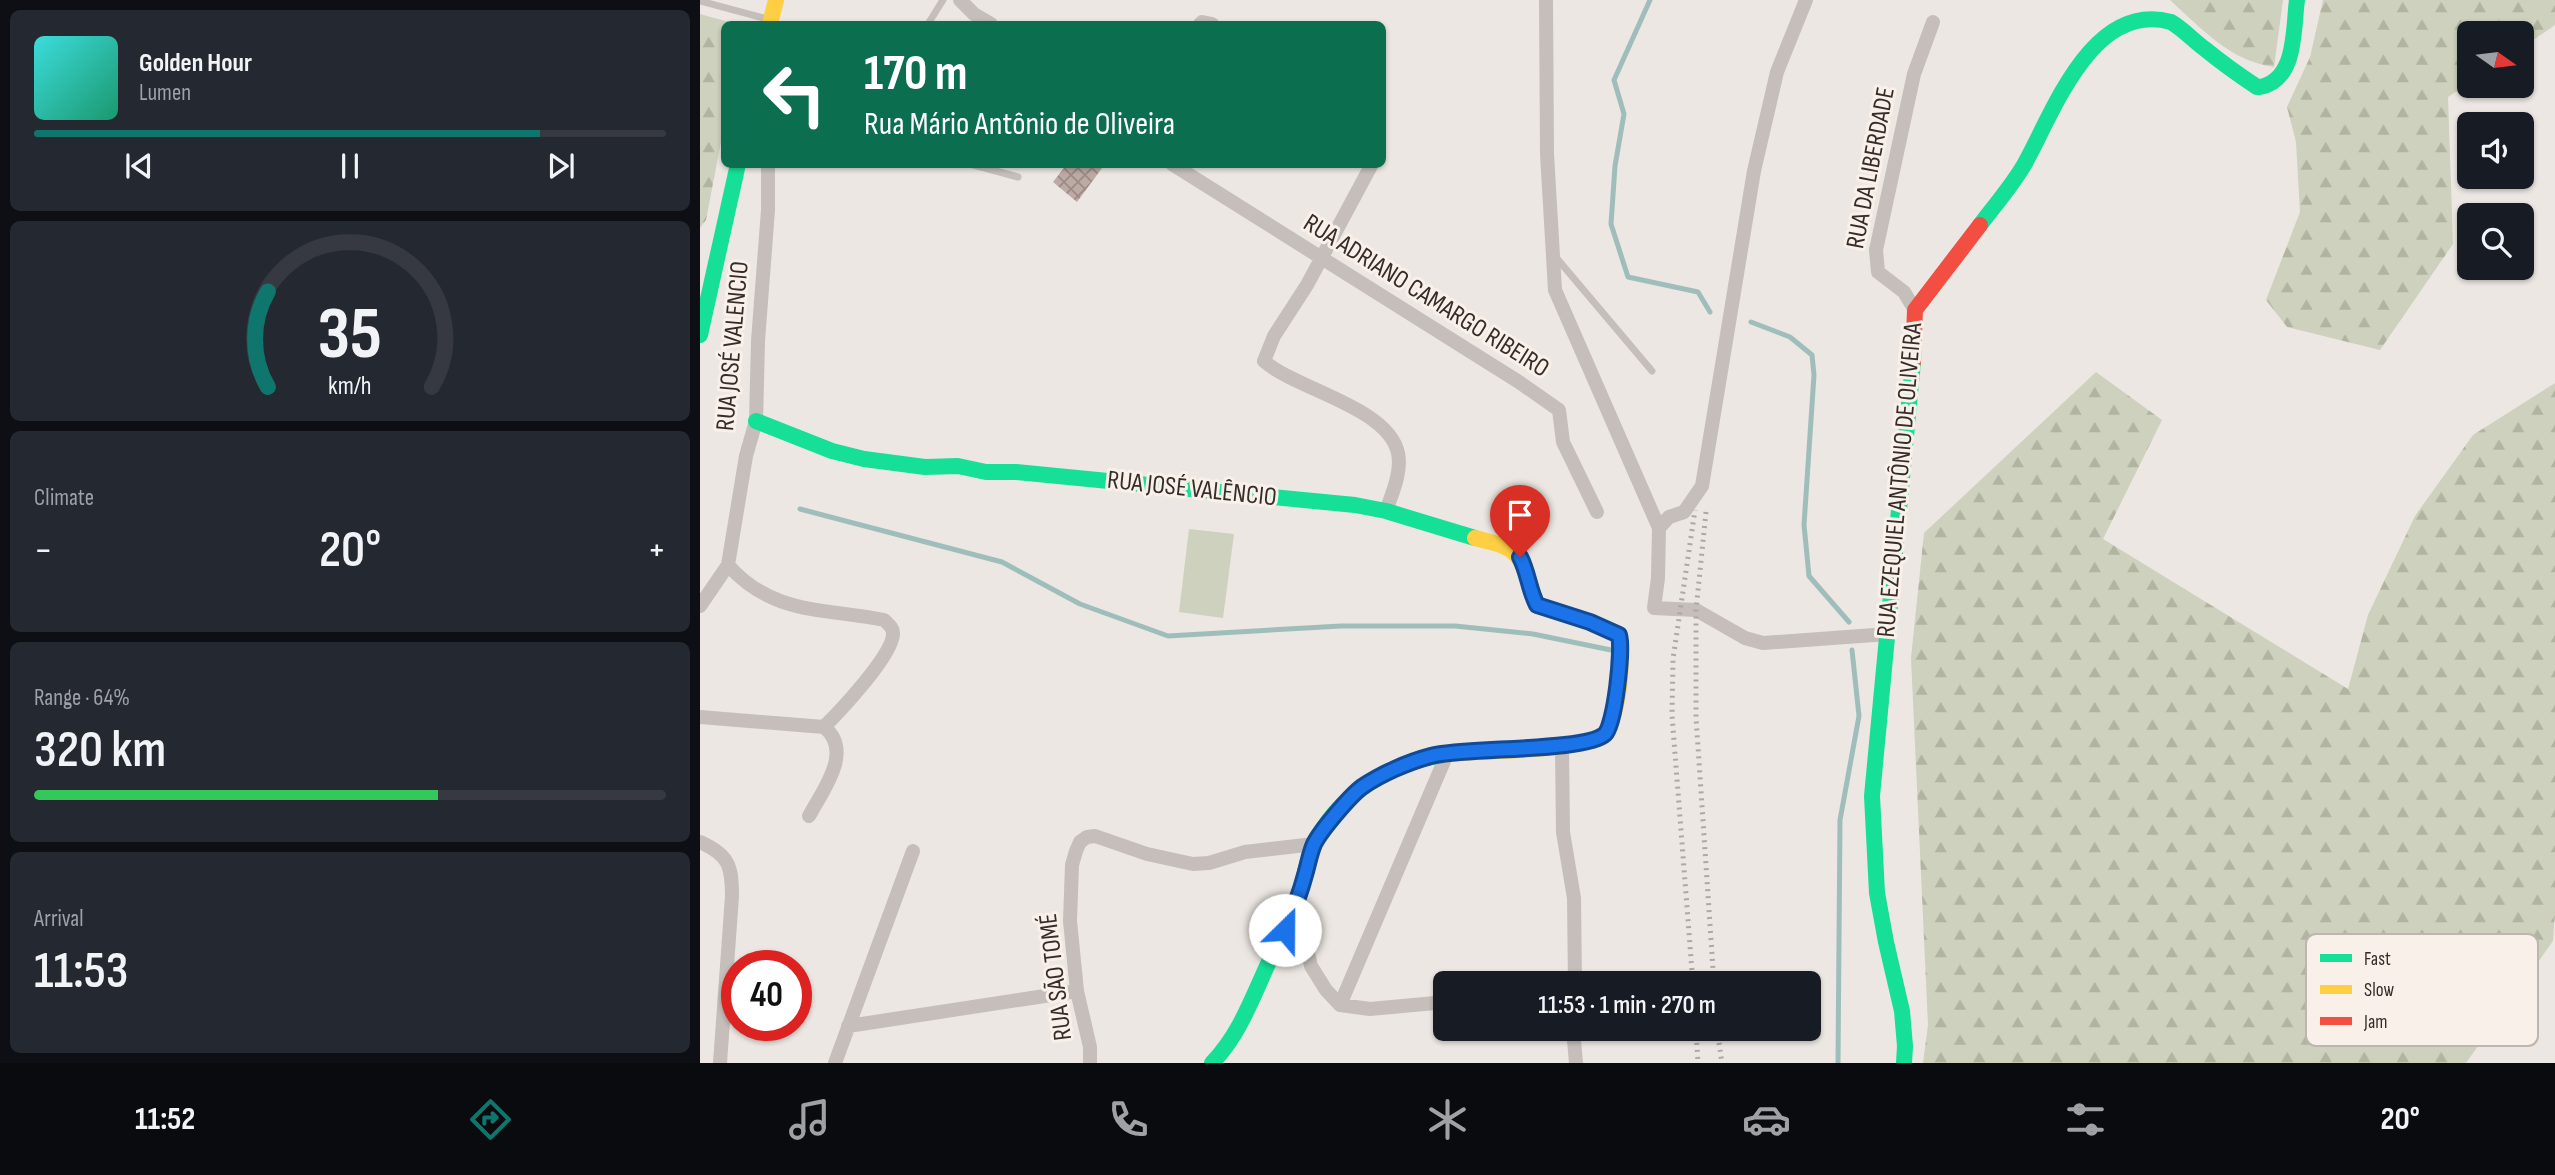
<!DOCTYPE html>
<meta charset="utf-8">
<style>
body{margin:0;font-family:"Sofia Sans Condensed",sans-serif;background:#242831;color:#f1f3f6;height:100vh;display:flex;flex-direction:column;font-size:26px;white-space:nowrap}
*{box-sizing:border-box;margin:0}
p{font-size:23px;color:#9ea1a6}
.icon{flex:none;width:38px;height:38px;fill:none;stroke:currentColor;stroke-width:2;stroke-linecap:round;stroke-linejoin:round}
.map{position:relative;flex:1;overflow:hidden}
.drawer{display:flex;flex-direction:column;gap:10px;padding:10px;background:#0d0f14;width:700px}
.drawer>*{flex:none}
.hud{position:absolute;left:21px;top:21px;width:665px;height:147px;border-radius:10px;box-shadow:0 2px 5px #0004;background:#0b6e4f;color:#fff;overflow:hidden}
.needle{width:46px;rotate:104deg}
.controls{position:absolute;left:1757px;top:21px;display:grid;gap:14px}
.controls a{display:grid;place-items:center;width:77px;height:77px;border-radius:10px;background:#171b24;box-shadow:0 2px 5px #0004;font-size:35px}
.speed{position:absolute;left:21px;top:950px;display:flex;gap:14px;font-size:35px;font-weight:700;text-align:center}
.speed>*{display:grid;place-content:center;width:91px;height:91px;border-radius:50%;background:#171b24;box-shadow:0 2px 5px #0004;line-height:1}
.speed .limit{border:10px solid #d22;background:#fff;color:#111}
.pin{position:absolute;display:grid;place-items:center;width:60px;height:60px;color:#fff;margin:-72px -30px;border-radius:50% 50% 50% 0;rotate:-45deg;box-shadow:0 0 7px #0007}
.pin .icon{rotate:45deg}
.me{position:absolute;width:77px;margin:-38px;rotate:23deg;stroke-linejoin:round;filter:drop-shadow(0 0 5px #0008)}
.turn{display:flex;align-items:center;gap:24px;height:147px;padding:0 28px;font-size:32px}
.turn .icon{width:91px;height:91px;stroke-width:2.5}
.turn b{display:block;font-size:49px;line-height:60px}
.big{font-size:52px;font-weight:600;line-height:1.1}
.drawer .widget{flex:1;display:flex;flex-direction:column;justify-content:center;gap:10px;min-width:0;padding:0 24px;border-radius:10px;background:#242831}
.drawer .dial{align-items:center;gap:0}
.dial svg{height:182px;overflow:visible;fill:none;stroke:#363941;stroke-width:7;stroke-linecap:round;text-anchor:middle}
.dial text{fill:#f1f3f6;stroke:none}
.song{display:flex;align-items:center;gap:21px}
.cover{width:84px;height:84px;border-radius:10px;background:linear-gradient(135deg,hsl(180 70% 55%),hsl(160 70% 35%))}
.played{height:7px;border-radius:4px;background:linear-gradient(90deg,#0f766e 80%,#363941 80%)}
.keys{display:flex;justify-content:space-around;direction:ltr}
.heat{display:flex;justify-content:space-between;align-items:center;font-size:38px;direction:ltr}
.charge{height:10px;border-radius:5px;background:linear-gradient(90deg,#34c759 64%,#363941 0)}
.trip{position:absolute;left:733px;top:971px;width:388px;height:70px;border-radius:10px;background:#171b24;box-shadow:0 2px 5px #0004;font-weight:600;line-height:70px;text-align:center}
.menu{display:flex;height:112px;justify-content:space-around;align-items:center;background:#090b0e;color:#9ea1a6}
.menu .icon{width:49px;height:49px}
.menu .current{color:#0f766e}
.menu b{font-size:32px;color:#f1f3f6}
main{display:flex;flex:1;min-height:0}
.map>svg:first-child{display:block}
</style>
<main>
<section class="drawer">
<div class="widget">
<div class="song"><i class="cover"></i><div><b>Golden Hour</b><p>Lumen</p></div></div>
<div class="played"></div>
<div class="keys"><svg class="icon" aria-label="previous" viewBox="0 0 24 24"><path d="M18 5L8 12l10 7zM5 5v14"/></svg><svg class="icon" aria-label="pause" viewBox="0 0 24 24"><path d="M8 5v14M16 5v14"/></svg><svg class="icon" aria-label="next" viewBox="0 0 24 24"><path d="M6 5l10 7-10 7zM19 5v14"/></svg></div>
</div>
<div class="widget dial"><svg viewBox="0 0 100 80">
<path d="M14 69A42 42 0 1 1 86 69"/>
<path d="M14 69A42 42 0 0 1 14 27" stroke="#0f766e"/>
<text x="50" y="56" font-size="32" font-weight="700">35</text>
<text x="50" y="72" font-size="11">km/h</text>
</svg></div>
<div class="widget"><p>Climate</p>
<div class="heat"><a>−</a><b class="big">20°</b><a>+</a></div>
</div>
<div class="widget"><p>Range · 64%</p><b class="big">320 km</b><div class="charge"></div></div>
<div class="widget"><p>Arrival</p><b class="big">11:53</b></div>
</section>
<div class="map">
<svg width="1855" height="1063" viewBox="0 0 1855 1063">
<defs>
<pattern id="forest-firs" width="22" height="20" patternUnits="userSpaceOnUse" patternTransform="scale(1.75)"><rect width="22" height="20" fill="#ced1bd"/><path d="M5 1l3.5 6h-7zM16 11l3.5 6h-7z" fill="#b2b4a2"/></pattern>
<pattern id="building-cross-hatch" width="8" height="8" patternUnits="userSpaceOnUse" patternTransform="scale(1.75)"><rect width="8" height="8" fill="#beaaa4"/><path d="M0 0l8 8M0 8l8-8" fill="none" stroke="#9b8b86"/></pattern>
</defs>
<rect width="100%" height="100%" fill="#ece7e2"/>
<path fill="url(#forest-firs)" d="M1470 0H1583L1574 67C1530 61 1502 29 1470 0Z
M1623 0H1855V25L1822 48V33H1769V83L1748 97 1753 244 1680 350 1587 327 1566 300 1600 212 1596 142 1587 107 1610 57Z
M0 14 36 24H24V126L6 220 0 228Z
M1396 372 1462 420 1403 539 1648 689 1668 615 1715 516 1773 435 1855 383V913L1853 941 1766 1063H1223L1228 1025 1211 658 1224 533Z"/>
<path fill="#ced1bd" d="M489 529 534 534 523 618 479 612Z"/>
<g fill="none" stroke-linecap="round" stroke-linejoin="round">
<path stroke="#9fbebb" stroke-width="5" d="M950 0 914 80 924 114 915 166 911 224 928 277 998 292 1010 312
M1051 322 1090 337 1112 355 1114 375 1104 525 1109 576 1149 622
M100 509 302 562 380 604 468 636 641 626H755L833 634 911 650
M1138 1063 1140 820 1159 716 1152 650"/>
</g>
<path fill="url(#building-cross-hatch)" d="M367 164H405L377 202 353 182Z"/>
<g fill="none" stroke-linecap="round" stroke-linejoin="round">
<path stroke="#c5beba" stroke-width="7" d="M0 1 67 19
M228 24 243 0
M270 164 318 177
M854 255 952 371"/>
<path stroke="#c5beba" stroke-width="14" d="M260 0 274 14 291 24
M846 0 847 154 855 290 959 528
M1106 0 1077 72 1054 171 1002 486 984 512 969 517 959 528 958 578 954 608 996 610 1045 638 1063 643 1188 634
M500 24 502 22 512 24
M472 164 819 382 859 410 863 442 897 512
M672 164 607 285 574 336 564 361C597 390 688 407 698 453 702 472 692 494 686 511
M1215 310 1204 292 1178 272 1176 250 1214 74 1233 22
M0 606 28 565 46 456 56 421 58 341 68 210V164
M0 717 124 727C140 711 194 654 193 633 193 627 188 624 184 620 124 608 72 615 28 565
M862 747 863 832 874 898 875 984
M109 816C123 790 154 751 124 727
M0 842C29 855 32 866 32 896L20 1063
M597 905 611 966 626 990 640 1005 670 1009 746 1002
M640 1005 747 754
M148 1026 377 991
M873 1029 876 1063
M135 1063 213 851
M390 1063V1047L377 991 370 921 372 865 376 851 380 842 387 837 395 836 447 854 493 864 509 863 545 852 614 844"/>
<path stroke="#16e098" stroke-width="16" d="M1280 225C1295 205 1311 187 1324 165 1352 116 1391 0 1471 22 1483 29 1494 41 1505 49 1522 63 1539 75 1557 87H1560C1597 80 1593 29 1597 0
M0 335 38 164
M56 421 132 451 164 459 225 467 258 466 286 472H316L655 505 686 511 775 538
M512 1063C539 1035 551 1001 567 966 577 945 588 925 597 903 603 885 605 865 613 847 635 797 690 762 743 755
M1204 1063 1205 1046 1202 1011 1186 942 1177 893 1172 796 1213 362"/>
<path stroke="#ffcf43" stroke-width="16" d="M70 24 76 0
M743 755C791 748 863 755 906 734 920 707 923 665 919 635L890 622 837 605C829 587 827 560 809 549 800 543 785 541 775 538"/>
<path stroke="#f24e42" stroke-width="16" d="M1213 362 1215 310 1280 225"/>
<path stroke="#ada8a5" stroke-width="5" stroke-dasharray="2 5" stroke-linecap="butt" d="M1006 512 996 610V717L1014 984
M993 984 972 715 973 659 995 510
M996 1029 998 1063
M1017 1029 1022 1063"/>
</g>
<g fill="none" stroke-linecap="round" stroke-linejoin="round">
<g stroke="#114b97" stroke-width="18">
<path id="route" d="M585 930C593 912 600 894 605 875 608 865 610 853 614 844 621 830 650 796 662 787 681 774 708 762 731 756 765 747 886 752 905 734 915 724 923 650 919 635L890 622 837 605C829 590 828 572 820 557"/>
</g>
<use href="#route" stroke="#1a73e8" stroke-width="12"/>
</g>
<g text-anchor="middle" dominant-baseline="central" stroke-width="6" stroke-linejoin="round" paint-order="stroke">
<g font-size="26" fill="#362c29" stroke="#f8f0e9">
<text transform="translate(1171 168) rotate(-79)">RUA DA LIBERDADE</text>
<text transform="translate(726 296) rotate(32)">RUA ADRIANO CAMARGO RIBEIRO</text>
<text transform="translate(33 346) rotate(-85)">RUA JOSÉ VALENCIO</text>
<text transform="translate(1200 480) rotate(-85)">RUA EZEQUIEL ANTÔNIO DE OLIVEIRA</text>
<text transform="translate(492 489) rotate(6)">RUA JOSÉ VALÊNCIO</text>
<text transform="translate(356 977) rotate(-97)">RUA SÃO TOMÉ</text>
</g>
</g>
<rect x="1606" y="934" width="232" height="112" rx="10" fill="#f8f0e9" stroke="#beb5af" stroke-width="2"/>
<rect x="1620" y="954" width="32" height="8" fill="#16e098"/>
<rect x="1620" y="985" width="32" height="9" fill="#ffcf43"/>
<rect x="1620" y="1017" width="32" height="8" fill="#f24e42"/>
<g font-size="19" fill="#362c29">
<text x="1664" y="965">Fast</text>
<text x="1664" y="996">Slow</text>
<text x="1664" y="1028">Jam</text>
</g>
</svg>
<div class="controls">
<a><svg class="needle" viewBox="-14 -14 28 28"><path d="M0-13l5 13h-10z" fill="#e53935"/><path d="M0 13l5-13h-10z" fill="#9ea1a6"/></svg></a>
<a><svg class="icon" aria-label="sound" viewBox="0 0 24 24"><path d="M4 9h4l5-4v14l-5-4H4zM17 9q2 3 0 6"/></svg></a>
<a><svg class="icon" aria-label="search" viewBox="0 0 24 24"><circle cx="10" cy="10" r="6"/><path d="M15 15l6 6"/></svg></a>
</div>
<div class="speed"><div class="limit">40</div></div>
<div class="pin" style="left:820px;top:557px;background:#d93025"><svg class="icon" aria-label="arrive" viewBox="0 0 24 24"><path d="M6 21V4h12l-3 4 3 4H6"/></svg></div>
<svg class="me" style="left:585px;top:930px" viewBox="-20 -20 40 40"><circle r="19" fill="#fff"/><path d="M0-13L10 11 0 6-10 11z" fill="#1a73e8"/></svg>
<div class="trip">11:53 · 1 min · 270 m</div>
<div class="hud">
<div class="turn"><svg class="icon" aria-label="left" viewBox="0 0 24 24"><path d="M17 20v-9H6M10 6l-5 5 5 5"/></svg><div><b>170 m</b>Rua Mário Antônio de Oliveira</div></div>
</div>
</div>
</main>
<nav class="menu">
<b>11:52</b>
<svg class="icon current" aria-label="directions" viewBox="0 0 24 24"><path d="M12 3l9 9-9 9-9-9zM9 14v-3h6M13 9l2 2-2 2"/></svg>
<svg class="icon" aria-label="music" viewBox="0 0 24 24"><path d="M9 18V5l10-2v13"/><circle cx="6" cy="18" r="3"/><circle cx="16" cy="16" r="3"/></svg>
<svg class="icon" aria-label="phone" viewBox="0 0 24 24"><path d="M5 4h4l2 5-3 2q2 4 5 5l2-3 5 2v4C11 20 4 13 5 4z"/></svg>
<svg class="icon" aria-label="climate" viewBox="0 0 24 24"><path d="M12 3v18M4 7l16 10M4 17L20 7"/></svg>
<svg class="icon" aria-label="car" viewBox="0 0 24 24"><path d="M5 17H2v-5l4-1 3-4h7l3 4 3 1v5h-3M9 17h6M6 11h13"/><circle cx="7" cy="17" r="2"/><circle cx="17" cy="17" r="2"/></svg>
<svg class="icon" aria-label="filters" viewBox="0 0 24 24"><path d="M4 7h16M4 17h16"/><circle cx="9" cy="7" r="2"/><circle cx="15" cy="17" r="2"/></svg>
<b>20°</b>
</nav>
